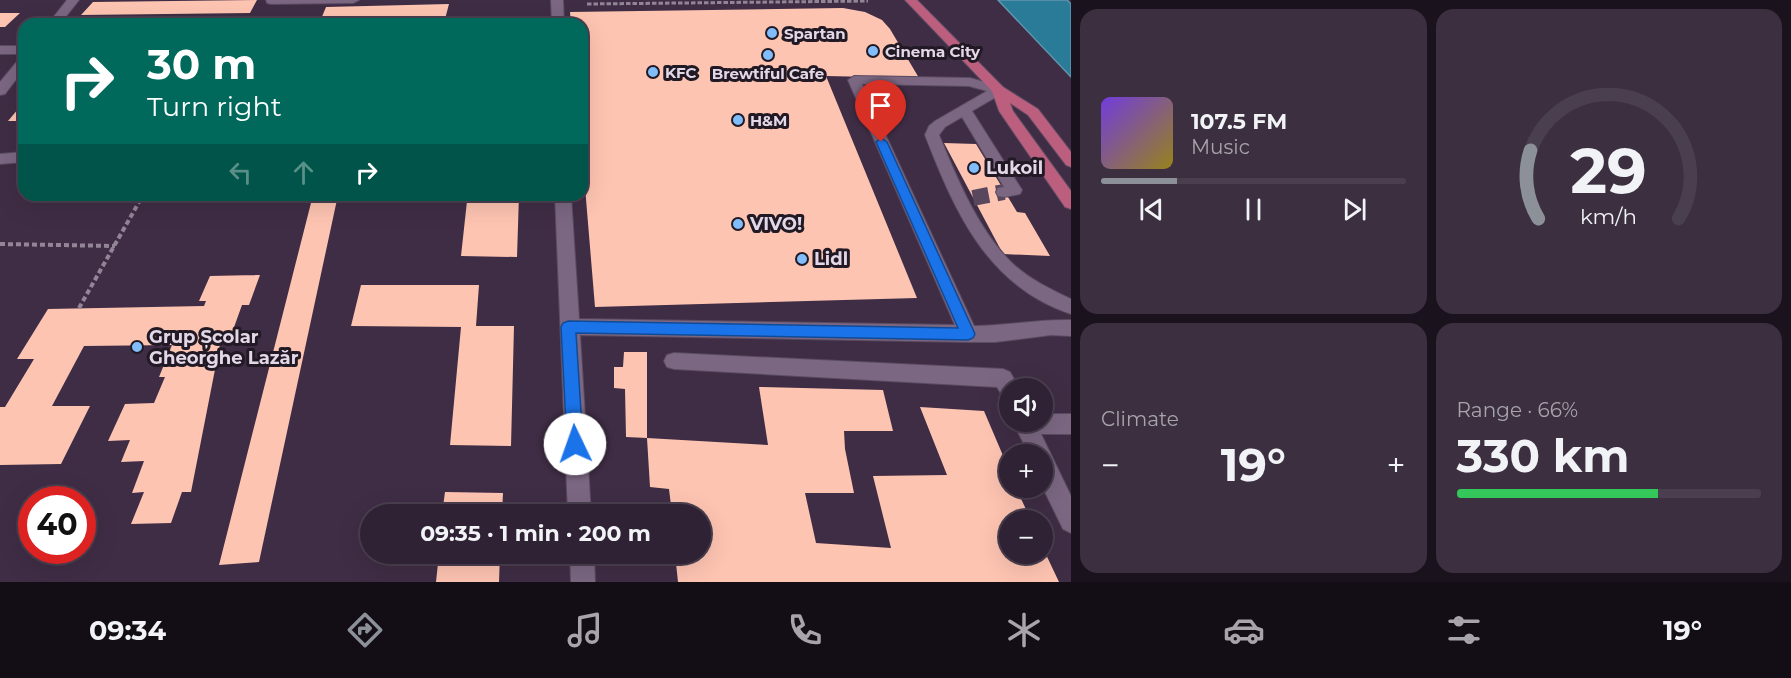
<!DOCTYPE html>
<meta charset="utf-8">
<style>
body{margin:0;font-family:Montserrat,sans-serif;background:#3b2f40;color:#f1f3f6;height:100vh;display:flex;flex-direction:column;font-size:22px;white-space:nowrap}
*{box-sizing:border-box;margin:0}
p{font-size:20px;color:#a7a4ac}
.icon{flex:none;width:33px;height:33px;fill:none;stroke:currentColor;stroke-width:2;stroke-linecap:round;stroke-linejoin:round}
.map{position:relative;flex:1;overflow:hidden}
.drawer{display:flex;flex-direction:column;gap:9px;padding:9px;background:#1a131d;width:720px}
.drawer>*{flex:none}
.top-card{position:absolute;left:18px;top:18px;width:570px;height:183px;border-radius:18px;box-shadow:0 6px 24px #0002,0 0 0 2px #4a3f4f;background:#00695c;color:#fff;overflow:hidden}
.controls{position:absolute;left:999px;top:378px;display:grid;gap:12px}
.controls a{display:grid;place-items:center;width:54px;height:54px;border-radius:50%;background:#2f2234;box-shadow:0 6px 24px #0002,0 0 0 2px #4a3f4f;font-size:30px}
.speed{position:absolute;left:18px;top:486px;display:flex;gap:12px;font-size:30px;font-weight:700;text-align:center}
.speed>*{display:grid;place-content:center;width:78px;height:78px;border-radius:50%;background:#2f2234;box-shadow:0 6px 24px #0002,0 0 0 2px #4a3f4f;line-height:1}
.speed .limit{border:9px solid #d22;background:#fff;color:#111}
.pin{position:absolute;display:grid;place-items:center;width:51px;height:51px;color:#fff;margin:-62px -26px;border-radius:50% 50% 50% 0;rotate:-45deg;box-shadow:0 0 6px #0007}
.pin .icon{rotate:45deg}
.me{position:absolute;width:66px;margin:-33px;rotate:357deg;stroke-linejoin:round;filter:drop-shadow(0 0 4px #0008)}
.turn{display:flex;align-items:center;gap:21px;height:126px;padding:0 30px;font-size:27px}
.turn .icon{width:78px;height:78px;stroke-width:2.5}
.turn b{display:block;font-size:42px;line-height:51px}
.lanes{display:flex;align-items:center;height:57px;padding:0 30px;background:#0003;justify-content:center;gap:30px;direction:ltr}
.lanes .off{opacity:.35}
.big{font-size:45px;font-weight:700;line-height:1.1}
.drawer .card{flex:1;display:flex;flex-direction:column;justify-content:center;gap:9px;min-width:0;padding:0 21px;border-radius:18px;background:#3b2f40}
.drawer .dial{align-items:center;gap:0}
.dial svg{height:156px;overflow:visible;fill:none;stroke:#4a3f4f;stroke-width:7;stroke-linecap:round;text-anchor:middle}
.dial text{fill:#f1f3f6;stroke:none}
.song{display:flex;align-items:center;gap:18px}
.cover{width:72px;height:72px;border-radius:9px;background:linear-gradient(135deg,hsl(260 70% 55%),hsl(50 70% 35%))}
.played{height:6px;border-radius:3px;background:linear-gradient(90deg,#8c9099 25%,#4a3f4f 25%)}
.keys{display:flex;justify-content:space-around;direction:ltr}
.heat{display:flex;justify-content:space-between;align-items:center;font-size:33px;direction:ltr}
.charge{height:9px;border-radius:4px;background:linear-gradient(90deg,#34c759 66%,#4a3f4f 0)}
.drawer .tiles{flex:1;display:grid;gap:9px;grid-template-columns:repeat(2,1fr)}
.trip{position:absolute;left:360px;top:504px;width:351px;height:60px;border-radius:30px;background:#2f2234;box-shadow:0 6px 24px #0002,0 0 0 2px #4a3f4f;font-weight:700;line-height:60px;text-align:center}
.dock{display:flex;height:96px;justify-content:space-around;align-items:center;background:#130e15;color:#a7a4ac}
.dock .icon{width:42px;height:42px}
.dock .on{color:#8c9099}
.dock b{font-size:27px;color:#f1f3f6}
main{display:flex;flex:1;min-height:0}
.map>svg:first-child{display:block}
</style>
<main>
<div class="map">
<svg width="1071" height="582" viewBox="0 0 1071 582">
<rect width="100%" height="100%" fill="#3f2d45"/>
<path fill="#297b98" stroke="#6197b0" stroke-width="1.5" d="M998 0H1067L1071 4V77Z"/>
<path fill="#fec4b2" d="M257 0 250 13 81 15 93 2Z
M449 4 444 23 319 24 326 7Z
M843 8 865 12 882 20 890 29 919 78 826 76 917 298 595 307 582 151V24H571L570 12Z
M0 13H20L5 27H0Z
M489 16 488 24H454L455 17Z
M24 102V121H8Z
M944 143 976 144 1017 212 1025 213 1050 256 1003 254Z
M313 195H338L259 562 219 565Z
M472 195H519L517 257 461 256 467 201H471Z
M260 275 249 305H242L228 344H220L191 492H182L171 523 131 524 144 492 132 493 144 461 121 462 130 440 108 441 125 404 154 403 165 377H159L172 345 84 346 52 406H90L61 464 0 465V407H5L34 359H17L48 309 204 306 206 301H199L210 276Z
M361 285H479L476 326H514L511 446 450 445 461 327 351 326Z
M624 352H647V438L626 437 625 389 614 388V367H623Z
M759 387 883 390 893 431H844L845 449 854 493H805L816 543 891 548 873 476 947 475 920 407 984 411 1010 472V488H1016L1031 520H1010V554H1042V546L1059 582H678L675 554H700V514H672L669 489 650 487 647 438 768 445Z
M445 492 503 493 502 514H442Z
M439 554H500L499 582H436Z"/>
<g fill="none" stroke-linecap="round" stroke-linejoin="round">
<path stroke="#58475d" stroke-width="16" stroke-dasharray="16 8" stroke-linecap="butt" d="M973 198 1004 192"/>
<g stroke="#5a4b60" stroke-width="2">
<path id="minor" d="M67 0H79L60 24H48Z
M266 0H359L353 3 271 4 267 3Z
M551 0H563L564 24H552Z
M0 46H24V54H0Z
M24 57V69L5 94 0 95V82L20 58Z
M854 76 970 78 1003 87 1005 90 1003 93 972 111 1022 190 1020 194 1004 197 998 196 996 192 998 188 1004 187 962 117 945 127 939 135C957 178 978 230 1012 263 1029 279 1050 289 1071 299V314C987 286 955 212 925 135L929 126 935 121 987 91 969 86 862 84 974 326C1006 326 1038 319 1071 320V336L1051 335 995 342H968L580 335 591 514H568L555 195H571L579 319 955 325 848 80Z
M24 152V162L0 164V154Z
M674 353 1003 369 1010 372 1019 388H1010V400L1003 397 997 387 674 369 667 367 664 361 667 355Z
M1042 414H1071V434H1041L1071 496V533L1063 529 1042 486V454H1029L1014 424 1016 422H1042Z
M570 554H594L595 582H571Z"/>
</g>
<g stroke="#5a4b60" stroke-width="2">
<path id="major" d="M905 0H917L1003 87 1038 109 1071 152V167L1066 165 1028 115 1010 103 1013 111 1071 191V209L1065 207 999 111 992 91Z"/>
</g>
<path stroke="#938598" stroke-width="3" stroke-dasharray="4.5 2" stroke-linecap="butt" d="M587 4 868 1"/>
<path stroke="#938598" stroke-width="4" stroke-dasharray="5 3" stroke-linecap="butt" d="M0 244 115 246
M79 308 143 195"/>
<use href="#minor" fill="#7b6782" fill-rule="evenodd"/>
<use href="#major" fill="#bc5f7f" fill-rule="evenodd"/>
</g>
<path fill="#1a73e8" stroke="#114b97" stroke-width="1.5" d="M881 138 887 142 975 334 973 338 968 340 576 333 583 444 581 450 575 452 569 450 567 444 561 327 563 323 568 321 958 328 876 142Z"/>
<g fill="#81bdfa" stroke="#211924" stroke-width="2">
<circle cx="772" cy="33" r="6"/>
<circle cx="873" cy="51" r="6"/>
<circle cx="768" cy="55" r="6"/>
<circle cx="653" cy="72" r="6"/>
<circle cx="738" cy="120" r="6"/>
<circle cx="974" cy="168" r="6"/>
<circle cx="738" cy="224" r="6"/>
<circle cx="802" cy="259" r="6"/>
<circle cx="137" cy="347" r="6"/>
</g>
<g text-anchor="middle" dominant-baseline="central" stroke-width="6" stroke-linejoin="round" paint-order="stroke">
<g font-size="15" font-weight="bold" fill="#e3d8e7" stroke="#211924" text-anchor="start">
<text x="784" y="33">Spartan</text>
<text x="885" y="51">Cinema City</text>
<text x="665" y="72">KFC</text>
<text x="768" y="73" text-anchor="middle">Brewtiful Cafe</text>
<text x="750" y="120">H&amp;M</text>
</g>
<g font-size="18" font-weight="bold" fill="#e3d8e7" stroke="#211924" text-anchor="start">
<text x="986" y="168">Lukoil</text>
<text x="750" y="224">VIVO!</text>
<text x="814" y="259">Lidl</text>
<text x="149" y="337">Grup Școlar<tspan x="149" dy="21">Gheorghe Lazăr</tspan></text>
</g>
</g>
</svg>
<div class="controls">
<a><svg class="icon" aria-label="sound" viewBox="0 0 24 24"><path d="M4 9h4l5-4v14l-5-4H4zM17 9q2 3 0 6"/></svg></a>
<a>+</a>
<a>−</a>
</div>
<div class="speed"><div class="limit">40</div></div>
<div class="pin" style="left:881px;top:142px;background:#d93025"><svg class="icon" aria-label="arrive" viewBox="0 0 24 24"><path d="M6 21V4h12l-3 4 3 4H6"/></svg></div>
<svg class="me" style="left:575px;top:444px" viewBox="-20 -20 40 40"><circle r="19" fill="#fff"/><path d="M0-13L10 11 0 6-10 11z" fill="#1a73e8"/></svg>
<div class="trip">09:35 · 1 min · 200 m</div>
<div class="top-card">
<div class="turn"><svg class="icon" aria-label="right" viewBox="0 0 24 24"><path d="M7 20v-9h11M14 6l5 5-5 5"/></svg><div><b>30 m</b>Turn right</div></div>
<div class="lanes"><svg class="icon off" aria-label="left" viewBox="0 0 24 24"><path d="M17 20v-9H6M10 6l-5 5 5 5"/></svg><svg class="icon off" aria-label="ahead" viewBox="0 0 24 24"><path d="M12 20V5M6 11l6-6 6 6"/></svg><svg class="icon" aria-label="right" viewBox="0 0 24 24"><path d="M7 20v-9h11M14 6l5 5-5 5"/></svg></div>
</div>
</div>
<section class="drawer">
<div class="tiles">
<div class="card">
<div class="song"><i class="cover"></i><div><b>107.5 FM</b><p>Music</p></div></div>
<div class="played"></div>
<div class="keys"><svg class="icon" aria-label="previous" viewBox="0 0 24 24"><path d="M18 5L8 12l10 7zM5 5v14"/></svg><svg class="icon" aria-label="pause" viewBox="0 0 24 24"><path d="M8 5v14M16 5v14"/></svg><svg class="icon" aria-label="next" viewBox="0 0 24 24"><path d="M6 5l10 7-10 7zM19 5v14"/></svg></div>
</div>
<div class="card dial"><svg viewBox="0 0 100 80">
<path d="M14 69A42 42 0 1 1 86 69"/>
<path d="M14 69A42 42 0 0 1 10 34" stroke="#8c9099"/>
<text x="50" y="56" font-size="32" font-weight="700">29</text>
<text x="50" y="72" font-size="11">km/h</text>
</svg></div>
<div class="card"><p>Climate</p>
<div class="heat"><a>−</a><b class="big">19°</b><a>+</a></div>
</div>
<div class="card"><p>Range · 66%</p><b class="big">330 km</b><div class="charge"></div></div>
</div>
</section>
</main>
<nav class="dock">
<b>09:34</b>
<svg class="icon on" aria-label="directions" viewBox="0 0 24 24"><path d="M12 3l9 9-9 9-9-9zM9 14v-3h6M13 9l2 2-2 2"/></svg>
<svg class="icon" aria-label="music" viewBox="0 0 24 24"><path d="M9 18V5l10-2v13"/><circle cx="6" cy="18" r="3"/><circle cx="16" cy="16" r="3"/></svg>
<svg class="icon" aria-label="phone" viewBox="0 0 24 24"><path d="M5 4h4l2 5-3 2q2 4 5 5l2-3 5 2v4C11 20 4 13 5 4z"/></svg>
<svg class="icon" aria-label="climate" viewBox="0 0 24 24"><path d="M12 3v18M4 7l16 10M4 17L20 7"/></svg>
<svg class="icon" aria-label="car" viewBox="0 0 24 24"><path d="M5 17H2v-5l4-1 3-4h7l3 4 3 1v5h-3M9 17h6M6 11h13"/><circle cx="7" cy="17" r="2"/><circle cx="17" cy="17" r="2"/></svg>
<svg class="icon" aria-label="filters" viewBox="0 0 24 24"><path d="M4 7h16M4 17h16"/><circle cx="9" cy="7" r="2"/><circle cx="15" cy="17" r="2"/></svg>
<b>19°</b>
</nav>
